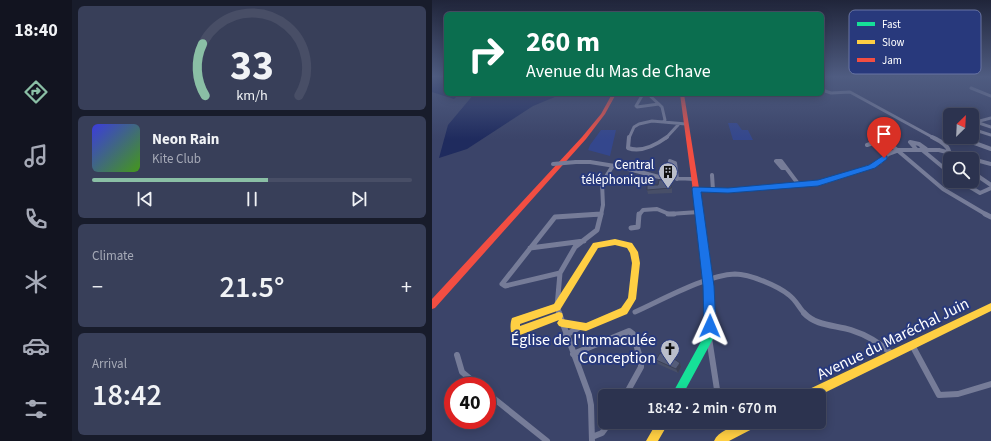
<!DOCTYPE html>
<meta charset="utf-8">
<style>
body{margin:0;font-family:"Source Sans 3",sans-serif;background:#383f59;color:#f1f3f6;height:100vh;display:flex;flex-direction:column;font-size:15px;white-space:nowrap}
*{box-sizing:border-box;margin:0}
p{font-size:13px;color:#a6aab7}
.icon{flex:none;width:22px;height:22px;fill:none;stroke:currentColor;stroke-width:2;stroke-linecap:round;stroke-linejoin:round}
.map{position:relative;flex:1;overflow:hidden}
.drawer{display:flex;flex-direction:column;gap:6px;padding:6px;background:#181c2b;width:360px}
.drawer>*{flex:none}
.banner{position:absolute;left:12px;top:12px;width:380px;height:84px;border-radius:6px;box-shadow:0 2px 10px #0003,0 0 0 1px #484e66;background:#0b6e4f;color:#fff;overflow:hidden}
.needle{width:26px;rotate:24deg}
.fabs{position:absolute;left:511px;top:108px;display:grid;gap:8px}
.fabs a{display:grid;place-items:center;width:36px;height:36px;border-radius:6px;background:#2c334f;box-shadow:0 2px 10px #0003,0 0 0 1px #484e66;font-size:20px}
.speed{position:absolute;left:12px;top:377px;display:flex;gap:8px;font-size:20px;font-weight:700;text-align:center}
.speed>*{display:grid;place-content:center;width:52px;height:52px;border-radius:50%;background:#2c334f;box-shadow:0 2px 10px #0003,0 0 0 1px #484e66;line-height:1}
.speed .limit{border:6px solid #d22;background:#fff;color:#111}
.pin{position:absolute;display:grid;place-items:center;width:34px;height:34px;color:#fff;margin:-41px -17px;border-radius:50% 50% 50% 0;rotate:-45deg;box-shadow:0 0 4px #0007}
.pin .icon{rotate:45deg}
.me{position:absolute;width:44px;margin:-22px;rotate:1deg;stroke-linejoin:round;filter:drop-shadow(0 0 3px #0008)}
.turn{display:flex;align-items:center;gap:14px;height:84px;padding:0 16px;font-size:18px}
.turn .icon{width:52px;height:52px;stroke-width:2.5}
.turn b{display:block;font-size:28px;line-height:34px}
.big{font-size:30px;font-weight:600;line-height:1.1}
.drawer .card{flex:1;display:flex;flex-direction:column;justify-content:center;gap:6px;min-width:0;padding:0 14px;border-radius:6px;background:#383f59}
.drawer .dial{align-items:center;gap:0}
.dial svg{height:104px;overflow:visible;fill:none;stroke:#484e66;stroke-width:7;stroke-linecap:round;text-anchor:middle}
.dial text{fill:#f1f3f6;stroke:none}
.song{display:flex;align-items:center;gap:12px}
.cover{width:48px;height:48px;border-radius:6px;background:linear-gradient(135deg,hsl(240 70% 55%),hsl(100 70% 35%))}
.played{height:4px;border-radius:2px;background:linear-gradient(90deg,#8abfa5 55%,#484e66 55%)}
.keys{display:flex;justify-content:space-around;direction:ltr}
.heat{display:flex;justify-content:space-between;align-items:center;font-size:22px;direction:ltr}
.trip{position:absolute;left:166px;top:389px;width:228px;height:40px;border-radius:6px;background:#2c334f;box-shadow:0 2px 10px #0003,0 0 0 1px #484e66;font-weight:600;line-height:40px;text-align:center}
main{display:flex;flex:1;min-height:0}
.dock{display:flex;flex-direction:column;width:72px;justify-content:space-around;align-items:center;background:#121420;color:#a6aab7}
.dock .icon{width:28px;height:28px}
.dock .current{color:#8abfa5}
.dock b{font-size:18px;color:#f1f3f6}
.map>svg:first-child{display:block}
</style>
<main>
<nav class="dock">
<b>18:40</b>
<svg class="icon current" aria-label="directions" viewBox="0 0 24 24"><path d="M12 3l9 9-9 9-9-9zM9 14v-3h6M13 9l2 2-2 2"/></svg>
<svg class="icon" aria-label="music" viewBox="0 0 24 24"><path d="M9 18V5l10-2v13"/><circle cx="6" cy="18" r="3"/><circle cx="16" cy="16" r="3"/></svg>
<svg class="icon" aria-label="phone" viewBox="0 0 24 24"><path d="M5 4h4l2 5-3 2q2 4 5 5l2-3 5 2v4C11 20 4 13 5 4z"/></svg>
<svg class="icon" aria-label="climate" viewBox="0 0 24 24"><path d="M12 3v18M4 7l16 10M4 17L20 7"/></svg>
<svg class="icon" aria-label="car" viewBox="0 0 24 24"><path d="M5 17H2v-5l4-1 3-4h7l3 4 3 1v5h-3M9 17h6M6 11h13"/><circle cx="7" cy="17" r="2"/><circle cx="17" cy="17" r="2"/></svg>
<svg class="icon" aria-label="filters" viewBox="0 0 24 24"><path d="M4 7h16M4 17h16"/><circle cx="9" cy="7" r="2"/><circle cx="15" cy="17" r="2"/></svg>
</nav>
<section class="drawer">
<div class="card dial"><svg viewBox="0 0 100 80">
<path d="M14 69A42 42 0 1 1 86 69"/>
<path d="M14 69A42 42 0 0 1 12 29" stroke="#8abfa5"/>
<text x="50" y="56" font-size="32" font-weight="700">33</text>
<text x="50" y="72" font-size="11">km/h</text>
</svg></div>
<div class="card">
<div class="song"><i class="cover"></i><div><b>Neon Rain</b><p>Kite Club</p></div></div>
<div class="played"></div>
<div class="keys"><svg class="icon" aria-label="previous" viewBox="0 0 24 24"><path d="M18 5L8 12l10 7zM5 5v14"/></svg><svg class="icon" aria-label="pause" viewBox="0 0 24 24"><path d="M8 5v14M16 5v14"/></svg><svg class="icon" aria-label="next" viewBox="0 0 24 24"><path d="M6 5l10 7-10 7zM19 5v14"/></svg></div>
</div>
<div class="card"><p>Climate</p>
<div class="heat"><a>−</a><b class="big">21.5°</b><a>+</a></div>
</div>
<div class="card"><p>Arrival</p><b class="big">18:42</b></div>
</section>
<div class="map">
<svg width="559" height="441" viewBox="0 0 559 441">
<rect width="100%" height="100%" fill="#3b4469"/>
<path fill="#34478d" d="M296 123H305L310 130H316L321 140H301Z
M169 130H184L178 156 156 150 158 145Z"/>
<path fill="#1f2b5e" d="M0 77H14V94H27L22 99 0 92Z
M42 94H130L101 106 35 149 7 158 16 125Z"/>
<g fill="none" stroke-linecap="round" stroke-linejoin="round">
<path stroke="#767c98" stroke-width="3" d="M539 88 559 96
M390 90 399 93 418 92 502 138
M211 94 204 106 205 107 227 104
M216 94 230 107 233 120 231 122
M544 122 559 127
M544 122 559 118
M540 129 559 135
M197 138 202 127 207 124 220 121 254 124
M234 138 246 125"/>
<path stroke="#767c98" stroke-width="4" d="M197 137 196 148C210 153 224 145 235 137
M500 137C506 140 515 144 517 151
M529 138 559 149
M435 145 447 141 458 144 511 189 555 215
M484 149 478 142 487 144 494 149
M489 149 518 173
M238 161 243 163 245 179
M144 162H158L189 167 227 177 262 179
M354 168H350L344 161H349L367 185
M540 172 559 185
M280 175 281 190
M528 181 548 193 559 188
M264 189 295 191 392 182 440 166 448 162 456 154 467 150H507L559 164
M158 215 169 214
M169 215 171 205 170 183 180 167
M207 215 211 210 225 209 237 214 267 212"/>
<path stroke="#767c98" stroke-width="5" d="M236 214H242
M553 214 559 217
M199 228 206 227 207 214
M98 248 152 241
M128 273 73 286 70 284 123 217 169 214
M203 312C230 300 274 275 303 274 318 274 346 286 357 295 364 300 367 308 373 314
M128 314 125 307 128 273 143 247 165 230 169 214"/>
<path stroke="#767c98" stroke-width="6" d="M127 313 157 395 159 405 160 441
M372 313C384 326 403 325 419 330 435 335 448 343 460 354
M134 335 148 327
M277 338 286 396
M480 345 507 395 526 394 559 384
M141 354 197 331 201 334 209 361V367L193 396
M25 355 30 372 47 386
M55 393 115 441
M289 422V425
M160 437 170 433 178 422"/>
<path fill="#16e098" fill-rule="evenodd" d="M273 248 276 249 277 251 281 286 282 337 250 396H239L272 336 273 286 269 251 270 249Z"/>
<path fill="#ffcf43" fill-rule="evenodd" d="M183 239 200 243 206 252 208 263 204 299 195 314 154 331 130 327 127 326 125 323 127 320 83 337 80 335C78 330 78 323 80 318L122 304 161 243ZM183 245 195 248 198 253 200 263 196 298 189 308 154 323 130 319 131 316 130 313 127 312 88 326V324L128 310 166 248Z
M559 303V311L386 396H370L371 392Z
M225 422H237L226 441H214Z
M310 422H328L326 426 297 441H282C286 431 301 427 310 422Z"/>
<path fill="#f24e42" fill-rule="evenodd" d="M180 94H184L173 114 154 139 3 308 0 309V299L150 137 169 114Z
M248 94H252L277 251 276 253 273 254 270 253 269 251Z"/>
<path stroke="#767c98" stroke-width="4" d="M121 164 144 162"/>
</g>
<path fill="#484f68" d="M237 179V184L240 189V193L216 194 215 190Z
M224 360 248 363 249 367 246 373 226 364Z"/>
<path fill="#3b4055" d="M248 363 249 367 246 373 244 369Z"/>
<path fill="#545c79" stroke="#3b4055" d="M237 179V184H239V188L215 190V185H226L227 180Z
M228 353 238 356 248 363 244 369 224 360Z"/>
<linearGradient id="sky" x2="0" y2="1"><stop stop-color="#20253a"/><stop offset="0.55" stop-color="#4f5c81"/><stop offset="1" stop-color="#4f5c81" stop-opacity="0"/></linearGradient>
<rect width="559" height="139" fill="url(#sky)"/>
<path fill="#1a73e8" stroke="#114b97" d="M452 155 455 156V159L443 168 386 186 296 193 269 192 282 286 284 326 282 331 278 332 273 331 272 326 271 286 260 189 261 187 296 188 386 180 437 165Z"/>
<defs>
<g id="building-pin" transform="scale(1)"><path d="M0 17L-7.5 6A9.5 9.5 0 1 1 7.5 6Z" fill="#babeca" stroke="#28397c"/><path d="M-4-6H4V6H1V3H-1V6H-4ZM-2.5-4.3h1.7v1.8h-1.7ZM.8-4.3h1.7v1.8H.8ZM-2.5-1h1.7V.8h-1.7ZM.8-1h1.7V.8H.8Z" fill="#111"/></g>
<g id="church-pin" transform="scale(1)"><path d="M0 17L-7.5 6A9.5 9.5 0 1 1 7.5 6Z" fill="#babeca" stroke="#28397c"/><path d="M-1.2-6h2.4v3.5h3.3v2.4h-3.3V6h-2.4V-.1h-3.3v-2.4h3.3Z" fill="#111"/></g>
</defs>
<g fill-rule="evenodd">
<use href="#building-pin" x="236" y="172"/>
<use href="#church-pin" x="238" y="349"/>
</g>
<g text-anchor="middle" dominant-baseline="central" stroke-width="4" stroke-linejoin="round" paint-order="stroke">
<g font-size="13" fill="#fff" stroke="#28397c" text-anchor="end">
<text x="222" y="165">Central<tspan x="222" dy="15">téléphonique</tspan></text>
</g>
<g font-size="16" fill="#fff" stroke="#28397c">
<text transform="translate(461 339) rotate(-26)">Avenue du Maréchal Juin</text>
</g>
<g font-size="16" fill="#fff" stroke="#28397c" text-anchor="end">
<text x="224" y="340">Église de l'Immaculée<tspan x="224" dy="18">Conception</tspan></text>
</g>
</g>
<rect x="417" y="10" width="132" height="64" rx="6" fill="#28397c" stroke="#6874a3" stroke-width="1"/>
<rect x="425" y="22" width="18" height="4" fill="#16e098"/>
<rect x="425" y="40" width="18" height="4" fill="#ffcf43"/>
<rect x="425" y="58" width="18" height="4" fill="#f24e42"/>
<g font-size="11" fill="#fff">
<text x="450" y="28">Fast</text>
<text x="450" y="46">Slow</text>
<text x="450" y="64">Jam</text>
</g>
</svg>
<div class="fabs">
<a><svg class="needle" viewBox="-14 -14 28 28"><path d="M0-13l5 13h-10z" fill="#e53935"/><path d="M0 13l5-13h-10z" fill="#a6aab7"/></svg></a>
<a><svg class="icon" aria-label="search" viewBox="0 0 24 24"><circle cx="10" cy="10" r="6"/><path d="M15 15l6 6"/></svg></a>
</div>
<div class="speed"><div class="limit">40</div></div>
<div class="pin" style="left:452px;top:158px;background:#d93025"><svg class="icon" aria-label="arrive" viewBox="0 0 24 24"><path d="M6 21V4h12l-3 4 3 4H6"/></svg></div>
<svg class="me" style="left:278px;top:326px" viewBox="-20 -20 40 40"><path d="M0-17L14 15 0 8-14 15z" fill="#1a73e8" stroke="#fff" stroke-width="4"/></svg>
<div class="trip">18:42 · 2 min · 670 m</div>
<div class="banner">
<div class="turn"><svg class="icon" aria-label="right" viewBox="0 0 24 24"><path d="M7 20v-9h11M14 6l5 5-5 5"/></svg><div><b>260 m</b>Avenue du Mas de Chave</div></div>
</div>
</div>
</main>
